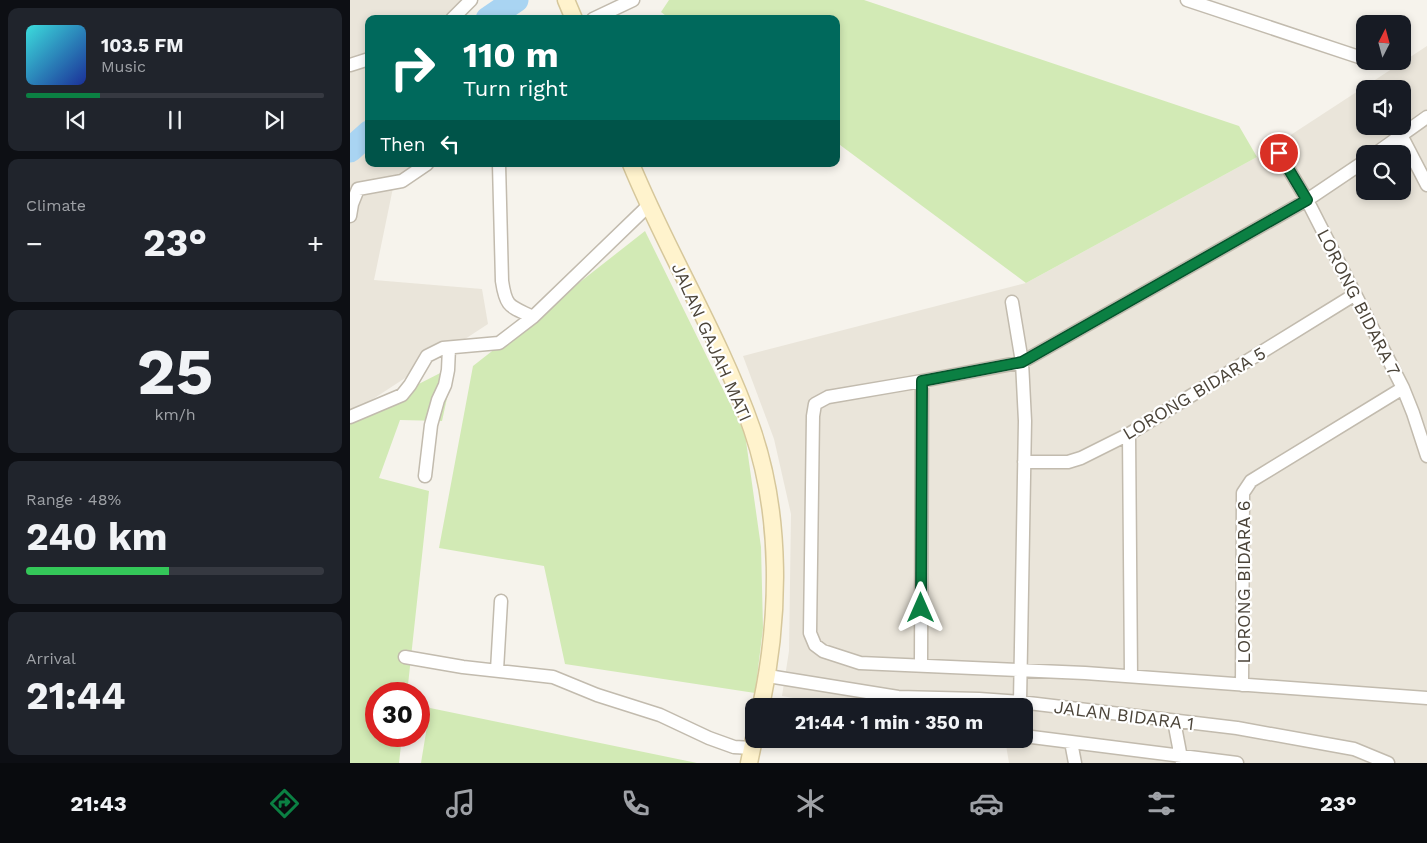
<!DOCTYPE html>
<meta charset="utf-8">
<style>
body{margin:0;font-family:"Work Sans",sans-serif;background:#20242c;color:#f1f3f6;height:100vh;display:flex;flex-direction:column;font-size:19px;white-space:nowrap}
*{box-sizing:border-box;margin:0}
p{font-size:16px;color:#9ea1a6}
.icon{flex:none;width:28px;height:28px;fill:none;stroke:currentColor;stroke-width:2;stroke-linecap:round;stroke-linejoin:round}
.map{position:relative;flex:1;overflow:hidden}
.sheet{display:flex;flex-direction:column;gap:8px;padding:8px;background:#0d0f14;width:350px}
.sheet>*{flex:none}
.banner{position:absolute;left:15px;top:15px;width:475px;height:152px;border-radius:10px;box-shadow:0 2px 8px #0003;background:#00695c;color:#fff;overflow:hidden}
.needle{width:32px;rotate:6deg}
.controls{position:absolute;left:1006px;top:15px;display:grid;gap:10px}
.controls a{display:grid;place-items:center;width:55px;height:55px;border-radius:10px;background:#171b24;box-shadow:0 2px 8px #0003;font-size:25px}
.speed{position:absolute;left:15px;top:682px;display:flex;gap:10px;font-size:25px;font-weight:700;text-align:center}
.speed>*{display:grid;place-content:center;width:65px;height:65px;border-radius:50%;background:#171b24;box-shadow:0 2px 8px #0003;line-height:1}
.speed .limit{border:8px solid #d22;background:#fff;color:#111}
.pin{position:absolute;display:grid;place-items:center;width:42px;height:42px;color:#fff;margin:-21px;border:2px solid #fff;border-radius:50%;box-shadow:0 1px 5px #0007}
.me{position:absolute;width:55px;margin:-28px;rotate:0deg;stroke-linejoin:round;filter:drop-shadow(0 0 4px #0008)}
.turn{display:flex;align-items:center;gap:18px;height:105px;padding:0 15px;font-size:22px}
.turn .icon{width:65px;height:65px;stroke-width:2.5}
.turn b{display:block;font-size:35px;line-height:42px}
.then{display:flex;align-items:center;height:48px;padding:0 15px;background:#0003;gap:10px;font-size:19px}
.big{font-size:38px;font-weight:700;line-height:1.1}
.sheet .widget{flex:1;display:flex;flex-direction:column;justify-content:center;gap:8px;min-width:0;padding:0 18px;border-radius:10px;background:#20242c}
.sheet .dial{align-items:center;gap:0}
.dial b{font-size:65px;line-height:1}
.song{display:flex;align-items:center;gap:15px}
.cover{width:60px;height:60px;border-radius:8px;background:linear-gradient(135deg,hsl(180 70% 55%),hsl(230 70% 35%))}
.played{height:5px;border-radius:2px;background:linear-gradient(90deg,#0b8043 25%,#363941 25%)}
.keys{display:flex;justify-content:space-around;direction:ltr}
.heat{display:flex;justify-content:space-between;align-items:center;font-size:28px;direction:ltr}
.charge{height:8px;border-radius:4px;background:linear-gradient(90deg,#34c759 48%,#363941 0)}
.trip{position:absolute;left:395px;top:698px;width:288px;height:50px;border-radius:10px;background:#171b24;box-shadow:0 2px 8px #0003;font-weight:700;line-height:50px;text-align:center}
.tabs{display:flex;height:80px;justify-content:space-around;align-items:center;background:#090b0e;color:#9ea1a6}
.tabs .icon{width:35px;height:35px}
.tabs .current{color:#0b8043}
.tabs b{font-size:22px;color:#f1f3f6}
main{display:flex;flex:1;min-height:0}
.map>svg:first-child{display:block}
</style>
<main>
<section class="sheet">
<div class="widget">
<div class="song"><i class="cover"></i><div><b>103.5 FM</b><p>Music</p></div></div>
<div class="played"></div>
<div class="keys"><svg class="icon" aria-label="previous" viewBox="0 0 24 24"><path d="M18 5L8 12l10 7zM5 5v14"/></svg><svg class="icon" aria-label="pause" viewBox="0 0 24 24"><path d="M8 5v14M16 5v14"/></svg><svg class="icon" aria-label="next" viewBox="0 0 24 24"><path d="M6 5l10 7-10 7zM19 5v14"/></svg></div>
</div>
<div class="widget"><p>Climate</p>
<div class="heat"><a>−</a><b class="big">23°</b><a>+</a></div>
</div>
<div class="widget dial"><b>25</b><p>km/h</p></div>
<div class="widget"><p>Range · 48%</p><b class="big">240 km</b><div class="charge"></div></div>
<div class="widget"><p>Arrival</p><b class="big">21:44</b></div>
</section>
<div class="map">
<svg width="1077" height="763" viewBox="0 0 1077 763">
<rect width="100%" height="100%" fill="#f6f3ec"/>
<path fill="#eae5da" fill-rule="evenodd" d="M0 0H113L95 19H19V122L0 139Z
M1077 46V763H659L655 739H674V706H488L432 696 439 651 441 514 424 439 393 356 676 283 907 157ZM1015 89H1052V126H1015ZM1015 154H1052V191H1015Z
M19 145V164H64L44 183 24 280 132 289 138 324 0 414V161Z"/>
<path fill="#d2eab5" d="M319 0H514L889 126 907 157 676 283 486 142V19H320L311 12Z
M295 231 395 434 411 547 413 628 405 693 215 664 194 566 89 548 123 366Z
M104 366 92 421 50 420 29 478 79 491 57 694H26V736H52L49 763H0V423L51 393Z
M80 708 347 763H71Z"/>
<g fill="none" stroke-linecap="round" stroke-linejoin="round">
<path stroke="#a9d4f2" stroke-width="25" d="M138 19 166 0
M0 150 19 133"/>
<g stroke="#c2bbae" stroke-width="15">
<path id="street" d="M837 0 1015 59
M102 19 121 0
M243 19 283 0
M0 65 19 59
M1051 135 1077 185
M929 153 957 200 1053 388 1063 413 1077 456
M1025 154 1077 117
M1015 161 957 200 672 362 572 381 478 397 465 404 463 416 460 633 465 645 473 651 510 663 735 673 1077 698
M149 164 152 281C156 308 160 306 183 317
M0 216 2 204 8 189 52 181 77 164
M662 302 672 362 675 421 670 702
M0 417 52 395 60 385 77 356 93 348 149 343 183 317 298 206
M779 434 781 676
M674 462H718L731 458 779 434 1004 295
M75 476 81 425 88 400 95 385 98 370 99 348
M55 657 113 667 203 677 247 695 310 715 359 738 384 747 402 748
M571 665 572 381
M147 670 151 601
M418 676 548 697 629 699 670 702 887 728 1004 749 1038 763
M892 685 893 493 901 481 1053 388
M824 721 832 763
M674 736 887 763
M721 742 725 763"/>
</g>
<g stroke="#d6c79b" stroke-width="19">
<path id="secondary" d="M216 0 224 19
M281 164C318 254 370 337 402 429 432 516 430 617 411 706
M399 763 404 739"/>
</g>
<use href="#street" stroke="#fff" stroke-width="12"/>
<use href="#secondary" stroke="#fff3cd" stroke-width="16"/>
</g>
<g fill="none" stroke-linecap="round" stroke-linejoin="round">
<g stroke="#07532c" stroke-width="12">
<path id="route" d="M571 608 572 381 672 362 957 200 929 153"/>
</g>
<use href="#route" stroke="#0b8043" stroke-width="9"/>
</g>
<g text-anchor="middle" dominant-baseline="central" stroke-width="4.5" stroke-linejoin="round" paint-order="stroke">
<g font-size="18" fill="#4b4439" stroke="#fff">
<text transform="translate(1009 302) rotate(63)">LORONG BIDARA 7</text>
<text transform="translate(362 342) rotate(66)">JALAN GAJAH MATI</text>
<text transform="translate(844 393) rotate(-31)">LORONG BIDARA 5</text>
<text transform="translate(893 582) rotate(-90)">LORONG BIDARA 6</text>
<text transform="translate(774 715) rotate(7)">JALAN BIDARA 1</text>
</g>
</g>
</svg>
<div class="controls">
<a><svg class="needle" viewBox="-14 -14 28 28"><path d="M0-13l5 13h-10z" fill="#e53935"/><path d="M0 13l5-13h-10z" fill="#9ea1a6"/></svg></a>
<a><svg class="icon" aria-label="sound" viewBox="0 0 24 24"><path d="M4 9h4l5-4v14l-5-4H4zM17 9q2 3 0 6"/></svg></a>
<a><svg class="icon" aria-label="search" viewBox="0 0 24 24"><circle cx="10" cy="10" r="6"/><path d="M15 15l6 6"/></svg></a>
</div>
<div class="speed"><div class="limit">30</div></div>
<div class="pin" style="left:929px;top:153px;background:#d93025"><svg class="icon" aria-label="arrive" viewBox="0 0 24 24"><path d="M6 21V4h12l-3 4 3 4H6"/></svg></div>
<svg class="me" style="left:571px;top:608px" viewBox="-20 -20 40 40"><path d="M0-17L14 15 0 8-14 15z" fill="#0b8043" stroke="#fff" stroke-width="4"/></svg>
<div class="trip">21:44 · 1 min · 350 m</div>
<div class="banner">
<div class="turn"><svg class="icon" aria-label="right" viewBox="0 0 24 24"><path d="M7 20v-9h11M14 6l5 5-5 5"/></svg><div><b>110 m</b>Turn right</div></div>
<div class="then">Then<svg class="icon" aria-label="left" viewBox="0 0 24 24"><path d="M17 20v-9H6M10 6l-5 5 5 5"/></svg></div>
</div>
</div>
</main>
<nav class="tabs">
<b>21:43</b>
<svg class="icon current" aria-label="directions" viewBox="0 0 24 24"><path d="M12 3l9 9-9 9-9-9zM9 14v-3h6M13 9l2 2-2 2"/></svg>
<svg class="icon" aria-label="music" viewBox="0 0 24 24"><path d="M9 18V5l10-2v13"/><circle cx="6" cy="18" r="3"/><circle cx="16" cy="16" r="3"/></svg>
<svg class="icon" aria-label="phone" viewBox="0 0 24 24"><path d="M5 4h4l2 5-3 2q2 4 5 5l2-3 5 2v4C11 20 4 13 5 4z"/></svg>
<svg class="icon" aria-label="climate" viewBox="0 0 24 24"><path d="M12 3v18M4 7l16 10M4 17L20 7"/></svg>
<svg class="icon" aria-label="car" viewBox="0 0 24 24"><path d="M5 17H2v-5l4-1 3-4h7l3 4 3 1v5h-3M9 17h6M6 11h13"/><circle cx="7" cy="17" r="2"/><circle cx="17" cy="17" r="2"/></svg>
<svg class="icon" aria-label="filters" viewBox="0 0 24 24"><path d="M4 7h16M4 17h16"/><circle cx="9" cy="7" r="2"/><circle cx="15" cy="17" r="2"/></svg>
<b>23°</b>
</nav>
